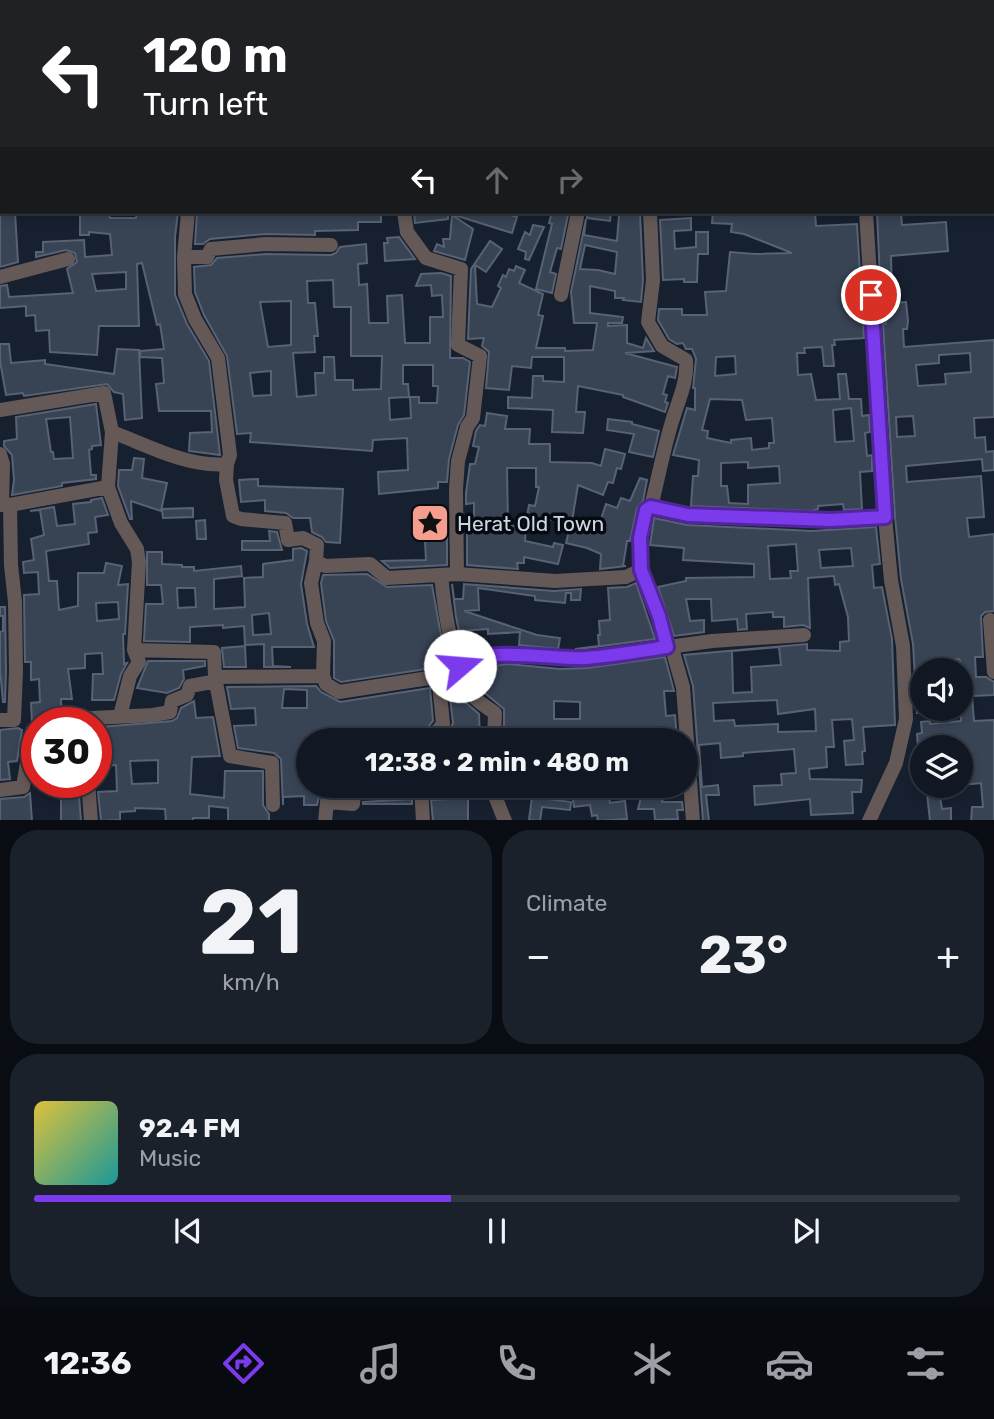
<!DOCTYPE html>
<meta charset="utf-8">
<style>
body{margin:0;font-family:Rubik,sans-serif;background:#1a212b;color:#f1f3f6;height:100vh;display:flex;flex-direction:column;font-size:26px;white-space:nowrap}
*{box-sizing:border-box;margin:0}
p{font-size:23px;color:#9ca0a6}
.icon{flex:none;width:38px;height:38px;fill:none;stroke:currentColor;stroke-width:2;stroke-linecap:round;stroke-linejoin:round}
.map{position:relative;height:820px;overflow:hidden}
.details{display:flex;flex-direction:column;gap:10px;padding:10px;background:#090d13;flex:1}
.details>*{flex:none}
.guide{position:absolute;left:0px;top:0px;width:994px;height:214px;box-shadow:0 4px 10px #0003,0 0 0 2px #303741;background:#202124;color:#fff;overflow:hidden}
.buttons{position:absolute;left:910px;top:658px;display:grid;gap:14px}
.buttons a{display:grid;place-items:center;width:63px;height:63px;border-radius:50%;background:#111823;box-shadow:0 4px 10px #0003,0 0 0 2px #303741;font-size:35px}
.speed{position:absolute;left:21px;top:707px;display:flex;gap:14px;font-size:35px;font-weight:700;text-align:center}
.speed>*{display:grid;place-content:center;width:91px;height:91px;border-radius:50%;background:#111823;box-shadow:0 4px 10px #0003,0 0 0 2px #303741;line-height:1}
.speed .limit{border:10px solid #d22;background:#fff;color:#111}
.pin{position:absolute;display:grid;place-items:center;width:60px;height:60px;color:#fff;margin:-30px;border:4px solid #fff;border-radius:50%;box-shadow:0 2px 7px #0007}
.me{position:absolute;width:77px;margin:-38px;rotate:72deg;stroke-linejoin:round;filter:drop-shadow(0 0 5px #0008)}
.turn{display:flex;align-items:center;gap:24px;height:147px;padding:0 28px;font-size:32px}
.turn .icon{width:91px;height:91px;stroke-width:2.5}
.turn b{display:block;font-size:49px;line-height:60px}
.lanes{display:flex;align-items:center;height:66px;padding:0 28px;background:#0003;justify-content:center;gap:35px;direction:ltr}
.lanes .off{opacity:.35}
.big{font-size:52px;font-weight:700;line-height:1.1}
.details .widget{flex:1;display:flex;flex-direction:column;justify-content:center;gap:10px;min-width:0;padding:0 24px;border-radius:28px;background:#1a212b}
.details .dial{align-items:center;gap:0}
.dial b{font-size:91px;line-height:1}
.song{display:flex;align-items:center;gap:21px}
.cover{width:84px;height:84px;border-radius:10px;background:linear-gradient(135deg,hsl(50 70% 55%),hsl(180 70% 35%))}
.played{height:7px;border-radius:4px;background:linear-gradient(90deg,#7c3aed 45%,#303741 45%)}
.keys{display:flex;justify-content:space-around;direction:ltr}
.heat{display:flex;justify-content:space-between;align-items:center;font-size:38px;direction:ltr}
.details .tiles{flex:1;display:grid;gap:10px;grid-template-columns:1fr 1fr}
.widget:last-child{grid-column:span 2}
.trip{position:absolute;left:296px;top:728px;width:402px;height:70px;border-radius:35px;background:#111823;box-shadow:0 4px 10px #0003,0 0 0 2px #303741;font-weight:700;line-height:70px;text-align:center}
.dock{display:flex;height:112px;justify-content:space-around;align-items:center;background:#070a0e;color:#9ca0a6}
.dock .icon{width:49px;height:49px}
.dock .current{color:#7c3aed}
.dock b{font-size:32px;color:#f1f3f6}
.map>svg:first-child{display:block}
</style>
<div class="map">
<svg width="994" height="821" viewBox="0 0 994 821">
<rect width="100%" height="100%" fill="#17202f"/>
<path fill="#384354" stroke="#576274" stroke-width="2" fill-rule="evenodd" d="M0 212H15L18 262 0 267Z
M80 212H109L110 218H136L137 212H178L175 237V295L187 324 209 361 220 455 189 451 190 433 212 432 211 411H159L156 384 164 383 162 358 140 357V351L164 349 160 324 157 325 142 263 137 264 139 326H99L97 355 50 352 49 330 36 331 35 315 26 316V306L0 308V286L7 285 9 297 73 293 67 269 77 262 75 253 66 250 36 257V252H43V242L84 240 85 257 112 255 110 234 89 232V235H80ZM126 272V289L96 291 92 274Z
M197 212H381V222H358V230L315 231V235L265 234 210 239 203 244H195Z
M414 212H448V219L415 223Z
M451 212H501L517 217 512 233 451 214Z
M552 212 568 215 561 249 557 248 550 272 556 274 552 293 536 289 552 224 549 223Z
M587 212H611L610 221 587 218Z
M638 212H640L643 280 641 302 623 300 624 298H615V291L590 286V313L623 317 622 323H608V326L627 325V343L643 348 646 338 654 351 625 353 677 367 675 378 668 376 663 394 667 395 665 402 668 403 665 412 623 397V395L578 386 576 412H585L583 433 552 432 553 410 508 408V397L532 398 533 376H543V381L564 382V357H532L531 368 512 366 509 390 486 388 489 352 482 346 484 338 468 339 471 269 490 241 502 249 486 272 475 265 477 304 492 307 501 288 498 286 503 275 506 277 509 269 514 271 516 266 525 270 519 283 543 294 538 315 543 316 536 348H565V351L593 350 597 323H574L571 292 586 219 584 235 617 241 619 215H638ZM585 245 617 252 615 274 598 270 580 269Z
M713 212H815L816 226 857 224 864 338 834 340 835 345H832L834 366H824L822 347 804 348 805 353H797L798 375 811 374 816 400 840 399 838 374H846L849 399H861L862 416 869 415 870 432 865 433 867 456 872 455V471L860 472 862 509 844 510 843 504 818 506V509L812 511 691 506 693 476H698L699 460 673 455 687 408 695 410V388H693L696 359 692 349H686L683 343 677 344 669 339 658 320 659 309H682V315H707L705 292 726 291 730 252 755 254 792 253 744 234 731 232 732 224 712 223ZM735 356 736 374 715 376 716 357ZM710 399 742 400 746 420 772 418 774 443H769V448L752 450 751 438 731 440V443L707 438 708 431 702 430ZM851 408 854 441 835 442 833 410ZM748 462V468L779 466 780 483 748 485V504L729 503 727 486H721V463Z
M877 212H901L902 225 946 222 948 251 891 256 892 302H881Z
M452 215 473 229 465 260 434 251 437 244 444 247 443 239H450Z
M691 218V230L674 231 675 249 696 247V232H708V254H698L697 282H684V279L663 280 660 220Z
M533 225 544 227 529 260 525 259 526 252 518 249 525 232 530 235Z
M399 237 415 259 385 261 384 243H388L387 238Z
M366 244 367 263 358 264 359 285 367 284 369 323H388L387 296 402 295 405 343H430V317H443L442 295 432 296 431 285 416 286 421 274 441 273 451 276 450 358H463L470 362 464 415 458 425 449 459 447 482H438V488L379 494 378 472 408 470 407 438 373 440 372 451 250 442 251 433 237 434 227 356 204 315 195 292 194 267 211 265 217 258 266 254 331 255 336 253 340 247ZM333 280 334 307H351V356H382L381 389 353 390V380H335L334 357H324V373H315L316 395 297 397 293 353 315 352 314 336H318L315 303H308L307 281ZM291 301V345L268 347 260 302ZM403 365H433V386H438L437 403H419V397H410L411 418 390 420 389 398 409 397 408 384H403ZM271 371V395L253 396 250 373Z
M906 302 908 321 907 329H903L904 347 994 340V417L974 418 975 438 985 437 986 452 994 451V470L983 471 982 459 906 466 907 482 981 476 984 517 967 518 969 537 994 534V611L985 612 981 616 983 657H975L976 677H986L994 682V695L972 696 974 721 994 720V821H971L972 807H983L981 783 963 785 961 747H939V744L918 746 917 734 922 733 921 722 930 721V724L961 721V663L959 659 942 661V665L925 666 922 669V713H917L913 644 901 579 895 516 883 324H886L884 304ZM970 353 971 372 945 374 946 384 918 386 916 365 939 363V355ZM913 416 915 436 897 437 896 417Z
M0 344H9L11 363 45 360V364L114 374 117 349 139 350 142 418 125 420 123 394 114 392 107 384 24 396 23 393 6 395 0 361Z
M96 404 101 445 92 446V449L89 450 91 475H96V479L62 483V486L12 495 14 480 12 455 4 446V441L17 439 16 417ZM70 417 73 458 54 459 53 452H51L46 419Z
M487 413 507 416 505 429H530L529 444H550V462L592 463 601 466 605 449 625 454 621 469 617 468 613 483 608 482 603 495 578 485 572 521 591 525 592 520 600 522 606 504 617 508 621 498 630 501 640 478 647 480 643 501 637 508 630 541H627L623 566H626L600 569 601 554 587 548 566 543 571 523 527 516 529 505 535 506 539 487H536V468H507L508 526H526L525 541 553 547 554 543 563 545 558 564 524 557V563H517L518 569 467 565V524L474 525V503L466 504V493L470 464H475L479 447 473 446 476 431 480 425 485 426Z
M608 419 632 422V424L659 431 653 457 629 452 634 434 607 430Z
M134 458 144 459 142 478 167 483 161 511 131 501 132 519H130L118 486 119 470H132Z
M258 479V486L343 489 340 543 326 542 322 537 312 532 310 518H293L286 513 265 511V500L241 502 239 480Z
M102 498 108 515 95 517 97 532 88 533 89 544 46 551 49 581H57L59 610 78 606V573H104L106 563 122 566 118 585 128 584 125 634H123L124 664 127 663 121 674 114 700H92L93 674H103L102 653 85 654V668L68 669 72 699H61L62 723H37L32 722 31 703 40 702 39 679 31 680V662H25L24 595 39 594 38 572 24 573 23 562 34 560 31 539 44 535 40 510 30 511 54 507 57 526 75 524 73 504 91 502V500ZM118 602 119 619 97 621 96 603Z
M193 508V517L163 518 162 509Z
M447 517V565L390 568 382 561 426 560 424 522H436V518Z
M654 518 687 525 812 531 876 527 880 564 872 565 874 588 882 587 892 639 895 725 863 727 865 751 862 752 863 764 846 765 844 741 854 740 852 719 832 720 834 747H826L827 767 809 769 810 779 862 780 861 792H852L853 813 811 815 810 799 755 805 754 786 782 785 781 774 796 773 794 749 743 753V756L721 758 720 743 699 745 702 787 718 785 719 795H706L709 821H703L693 686 684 655 807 644V650L840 651V642L849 641 848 617 839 584 835 585 834 576 808 578 810 628 803 625 784 627V617H773V612L746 614 747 629 738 630 737 619 712 621 711 599H686L690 621 704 620V632L674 636 658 587 686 581V578L754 577V564L683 560 684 548 650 545ZM796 544 798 571H790L791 578 770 579 768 546ZM851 548 853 566 821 568 819 550ZM779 647 781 665 751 667 752 692 733 693 732 651ZM777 700 778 714 815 709 816 731 778 732V724L735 726 734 720 714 721 713 703Z
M205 520 206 539H197L196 521Z
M269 531 277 532 282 550H242V541H270Z
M301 548 307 551 301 584 307 624 314 647H272L273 666 291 667H264V644L245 645 244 626 223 628V625L190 627V642L144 641 146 604H163L161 585H147V552H162V564L182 565V567H194V571L241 566 242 576 214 579V609L245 607 244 578 263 577V564L293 560V549ZM177 588H195L196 607 178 608ZM269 613 271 634 253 635 252 615Z
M367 574 387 587 432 585 444 652 433 655 435 664 426 669 341 682 334 678V641L326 621 321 583 323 575Z
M636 583 655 639 587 648 575 649 599 646 598 635H600L599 621 610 620 608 588 627 587Z
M452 584 454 599H463L464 584 554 591 581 589 580 600H571V593H566L565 603 535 600V596L478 588 479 610 464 611 537 635 560 638 558 649 519 645 520 632 488 634V629L460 631 462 646 456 617Z
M0 607H5L6 671 5 702H3L0 669V632L3 631V616H0Z
M245 646 246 667H224L222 648Z
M665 657 674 691H664L666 716 675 715 677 740H646L645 736 610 740 614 730 591 731V740H568V731L547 733 548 740H504V709L480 689 470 670 507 664 560 669 588 668ZM554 701 580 702V719H554Z
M148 661H205V666L183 670 184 679 179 688 167 693 137 688Z
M453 679 464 701 479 714 480 740H450L449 732 453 723 448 681Z
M316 686 321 692 340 702 430 688 433 721 427 728 422 729 421 740H308L309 791 346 790 344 794 324 793 319 797 317 805H304V796L283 797V805L281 759 274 753 238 748 234 726 256 725 255 708 231 709 227 687ZM284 689 307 690V708H282Z
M194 701 196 718 213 717 220 756 192 757 190 794 224 798 225 771H263V805L269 814V821H228V808L209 806V818H193V821H166L165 809 135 808V811L120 812V820L101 821 98 792 117 791 116 765 97 766 96 734H101V727L172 721 177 718 181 708ZM158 760V783L132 784 130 761Z
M18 728 22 730 17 761 8 762 10 779 0 780V730Z
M61 782H78L81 821H61Z
M571 786H607L610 803 625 801 627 819 598 821 597 815 592 816 590 805 574 807Z
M644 786H666L662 802H682L683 810H677L678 819 655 820 654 809H638Z
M939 791 942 809 951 808V821H930L927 793Z
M30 793 32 821H0V799L24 797Z
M448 795H468V821H433L431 800 448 799Z
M532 797 571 802 570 810 542 807 540 821 529 820Z
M412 799V804H363V802Z"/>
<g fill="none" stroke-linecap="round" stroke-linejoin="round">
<path stroke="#645957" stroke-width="14" d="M566 0V2
M128 2V0
M374 2 375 0
M877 2 892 0
M0 93H2
M404 212 407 232 426 258 461 269 458 345 480 356 473 418 467 427 458 461 456 489 457 574
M650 212 653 280 648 322 662 346 686 360C688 383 677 403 671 425 663 452 658 479 651 507L646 510 640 538 641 570 659 616 667 647 673 652 683 687 693 821
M866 212 885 517 891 580 903 646 906 719 896 763 869 821
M184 257H207L211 249 266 244 331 245
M0 277 68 259
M561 295 578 212
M0 410 104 393 112 432
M0 454 3 464 2 505
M227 464 226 480 233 516 241 519 285 523 288 540 303 538 317 545 316 561 311 583 317 623 324 641 323 676 326 684 339 692 429 678 460 666 466 660 507 654 561 659 588 658 712 641 804 635
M108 487 121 523 137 549 139 562 134 650 139 662 130 676 120 716
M651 507 688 515 832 521 885 517
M316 561 325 566 370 564 387 578 457 574 555 581 626 577 641 570
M441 575C444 607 452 665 470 692 475 701 487 707 495 713L494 740
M990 620 994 672
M134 650 214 652 215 677 230 756 272 763 273 805
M0 720H14L16 671 15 602 11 565 10 505 108 487 112 432C147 445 188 468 227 464L230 455 218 358 195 319 185 294 184 257 188 212
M90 723 93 718 153 715 170 712 172 701 187 695 190 686 212 682 215 677 323 676
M430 740 443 724 438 673
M88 782 91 821
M421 786 423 821
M494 786 495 796 505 821
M0 790 23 787 32 731
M325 821 327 802 353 804 354 794 362 792 421 789"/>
</g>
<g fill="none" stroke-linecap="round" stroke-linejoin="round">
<g stroke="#51269a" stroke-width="18">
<path id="route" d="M460 666C480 645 556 660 586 658 613 656 640 651 667 647L659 616 641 570 640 538 646 510 651 507 688 515 831 520 885 517 871 295"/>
</g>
<use href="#route" stroke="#7c3aed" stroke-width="12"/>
</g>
<defs>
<g id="sight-square" transform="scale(2.0125)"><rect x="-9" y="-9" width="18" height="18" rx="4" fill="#f59d8e" stroke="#060a11"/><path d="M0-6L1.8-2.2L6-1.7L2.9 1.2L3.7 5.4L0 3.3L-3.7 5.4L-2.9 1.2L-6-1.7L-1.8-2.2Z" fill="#111"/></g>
</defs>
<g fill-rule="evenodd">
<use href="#sight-square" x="430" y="523"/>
</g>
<g text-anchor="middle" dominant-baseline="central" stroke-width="7" stroke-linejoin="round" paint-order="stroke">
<g font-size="21" fill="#cfd6e0" stroke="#060a11" text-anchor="start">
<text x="457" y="523">Herat Old Town</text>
</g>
</g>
</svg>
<div class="buttons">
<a><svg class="icon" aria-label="sound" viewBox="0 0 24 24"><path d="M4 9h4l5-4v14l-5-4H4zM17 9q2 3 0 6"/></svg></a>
<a><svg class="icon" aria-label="layers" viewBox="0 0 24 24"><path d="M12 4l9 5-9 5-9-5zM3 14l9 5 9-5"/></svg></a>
</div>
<div class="speed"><div class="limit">30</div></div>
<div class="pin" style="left:871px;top:295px;background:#d93025"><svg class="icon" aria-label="arrive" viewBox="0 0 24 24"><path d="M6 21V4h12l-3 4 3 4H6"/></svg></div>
<svg class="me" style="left:460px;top:666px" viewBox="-20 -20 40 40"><circle r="19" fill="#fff"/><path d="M0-13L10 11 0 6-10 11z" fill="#7c3aed"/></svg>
<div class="trip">12:38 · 2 min · 480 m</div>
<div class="guide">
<div class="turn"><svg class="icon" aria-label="left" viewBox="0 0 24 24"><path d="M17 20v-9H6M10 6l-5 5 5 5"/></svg><div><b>120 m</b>Turn left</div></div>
<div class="lanes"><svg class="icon" aria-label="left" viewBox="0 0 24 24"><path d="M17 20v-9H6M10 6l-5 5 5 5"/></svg><svg class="icon off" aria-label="ahead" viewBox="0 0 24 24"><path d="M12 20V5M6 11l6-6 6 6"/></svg><svg class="icon off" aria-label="right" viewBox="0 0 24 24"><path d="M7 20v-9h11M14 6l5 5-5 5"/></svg></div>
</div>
</div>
<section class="details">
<div class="tiles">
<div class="widget dial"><b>21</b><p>km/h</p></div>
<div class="widget"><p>Climate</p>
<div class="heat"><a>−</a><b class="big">23°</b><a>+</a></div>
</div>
<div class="widget">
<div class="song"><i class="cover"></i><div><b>92.4 FM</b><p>Music</p></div></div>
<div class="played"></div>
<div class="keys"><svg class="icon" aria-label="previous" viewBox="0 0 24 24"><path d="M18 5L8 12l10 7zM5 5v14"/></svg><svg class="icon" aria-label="pause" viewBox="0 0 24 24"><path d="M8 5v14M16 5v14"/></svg><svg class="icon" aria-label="next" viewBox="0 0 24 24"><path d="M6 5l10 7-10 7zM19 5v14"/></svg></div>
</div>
</div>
</section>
<nav class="dock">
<b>12:36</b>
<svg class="icon current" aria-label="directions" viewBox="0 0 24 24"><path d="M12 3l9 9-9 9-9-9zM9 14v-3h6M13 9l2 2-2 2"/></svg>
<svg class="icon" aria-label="music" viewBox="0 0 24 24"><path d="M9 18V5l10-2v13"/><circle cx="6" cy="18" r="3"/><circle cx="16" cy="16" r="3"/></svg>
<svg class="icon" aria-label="phone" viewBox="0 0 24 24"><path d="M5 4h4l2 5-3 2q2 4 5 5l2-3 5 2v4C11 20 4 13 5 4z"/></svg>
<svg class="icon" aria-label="climate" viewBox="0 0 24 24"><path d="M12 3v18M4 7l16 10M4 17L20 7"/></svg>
<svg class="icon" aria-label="car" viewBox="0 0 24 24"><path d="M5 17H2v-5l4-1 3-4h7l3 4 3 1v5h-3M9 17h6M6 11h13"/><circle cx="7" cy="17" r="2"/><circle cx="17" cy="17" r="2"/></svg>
<svg class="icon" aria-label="filters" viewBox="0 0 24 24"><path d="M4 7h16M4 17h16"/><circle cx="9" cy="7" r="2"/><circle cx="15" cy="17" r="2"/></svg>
</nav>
